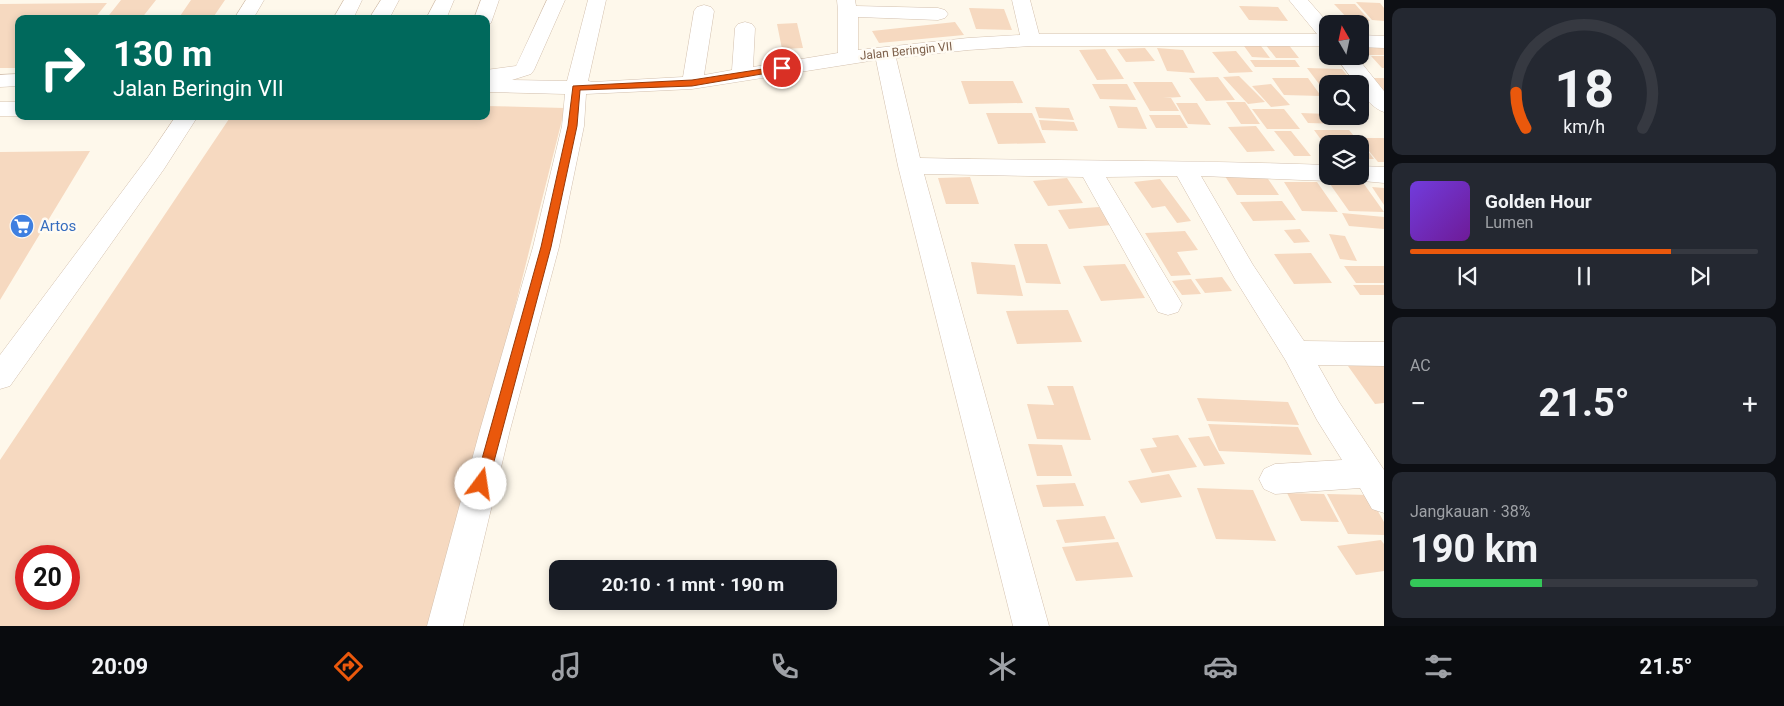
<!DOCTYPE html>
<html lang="id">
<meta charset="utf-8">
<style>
body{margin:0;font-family:Roboto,sans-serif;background:#242831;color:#f1f3f6;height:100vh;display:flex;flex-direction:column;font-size:19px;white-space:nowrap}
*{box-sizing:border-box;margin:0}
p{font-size:16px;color:#9ea1a6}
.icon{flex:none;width:28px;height:28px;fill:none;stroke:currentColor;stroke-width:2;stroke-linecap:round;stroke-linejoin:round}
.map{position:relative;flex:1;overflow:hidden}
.side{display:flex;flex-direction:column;gap:8px;padding:8px;background:#0d0f14;width:400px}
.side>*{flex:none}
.banner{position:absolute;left:15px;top:15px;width:475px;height:105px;border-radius:10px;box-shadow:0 2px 8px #0003;background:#00695c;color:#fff;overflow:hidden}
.needle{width:32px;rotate:351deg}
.tools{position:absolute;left:1319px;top:15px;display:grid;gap:10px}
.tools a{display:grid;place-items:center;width:50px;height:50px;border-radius:10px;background:#171b24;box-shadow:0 2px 8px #0003;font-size:25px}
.speed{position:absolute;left:15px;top:545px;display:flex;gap:10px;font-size:25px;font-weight:700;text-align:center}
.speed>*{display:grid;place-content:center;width:65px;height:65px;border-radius:50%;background:#171b24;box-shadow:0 2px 8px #0003;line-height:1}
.speed .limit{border:8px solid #d22;background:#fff;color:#111}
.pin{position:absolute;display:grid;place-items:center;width:42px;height:42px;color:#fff;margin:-21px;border:2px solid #fff;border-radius:50%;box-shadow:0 1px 5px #0007}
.me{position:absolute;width:55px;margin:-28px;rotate:14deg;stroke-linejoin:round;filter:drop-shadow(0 0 4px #0008)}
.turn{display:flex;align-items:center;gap:18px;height:105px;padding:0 15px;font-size:22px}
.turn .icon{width:65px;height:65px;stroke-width:2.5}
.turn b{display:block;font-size:35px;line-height:42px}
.big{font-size:38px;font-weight:700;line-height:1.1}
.side .card{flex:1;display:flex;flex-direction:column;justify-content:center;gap:8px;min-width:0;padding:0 18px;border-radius:10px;background:#242831}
.side .dial{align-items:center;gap:0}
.dial svg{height:130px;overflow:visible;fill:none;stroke:#363941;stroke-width:7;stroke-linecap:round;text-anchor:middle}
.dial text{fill:#f1f3f6;stroke:none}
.song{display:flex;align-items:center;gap:15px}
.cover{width:60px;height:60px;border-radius:8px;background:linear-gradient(135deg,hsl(260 70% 55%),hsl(280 70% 35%))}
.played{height:5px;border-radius:2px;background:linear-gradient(90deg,#ea580c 75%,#363941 75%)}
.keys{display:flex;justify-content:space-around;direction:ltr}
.heat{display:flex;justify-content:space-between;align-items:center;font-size:28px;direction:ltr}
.charge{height:8px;border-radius:4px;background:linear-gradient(90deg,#34c759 38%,#363941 0)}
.trip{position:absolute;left:549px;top:560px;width:288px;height:50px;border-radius:10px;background:#171b24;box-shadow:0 2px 8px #0003;font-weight:700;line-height:50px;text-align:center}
.menu{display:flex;height:80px;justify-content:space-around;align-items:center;background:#090b0e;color:#9ea1a6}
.menu .icon{width:35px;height:35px}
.menu .on{color:#ea580c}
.menu b{font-size:22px;color:#f1f3f6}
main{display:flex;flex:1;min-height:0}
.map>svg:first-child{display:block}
</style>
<main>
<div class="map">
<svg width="1384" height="626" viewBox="0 0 1384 626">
<rect width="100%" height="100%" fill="#fef8eb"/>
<path fill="#f6d9c0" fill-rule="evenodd" d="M121 0H156L141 19H106Z
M191 0H225L212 19H178Z
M1356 2 1380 3 1384 8V21L1372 20Z
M107 3 94 19H19V68H0V4Z
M1334 4H1355L1370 21 1349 20Z
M1239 6 1278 7 1288 21 1249 20Z
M969 8 1004 9 1012 30 976 29Z
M955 22 964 35 879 43 872 31Z
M797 23 803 48 782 49 777 24Z
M1265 44H1288L1299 58H1276Z
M1360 44 1384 45V55H1366L1360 50Z
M1244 46H1261L1270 58 1252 57Z
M1145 48 1155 61 1126 62 1117 49Z
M1157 48 1183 50 1195 73 1167 71Z
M1105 49 1124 79 1097 80 1079 50Z
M1236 51 1253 72 1229 73 1212 52Z
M1371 56H1384V68H1382Z
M1250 60H1295L1300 67H1255Z
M1307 68 1342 69 1354 84H1319Z
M1239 76 1265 102 1248 104 1223 77Z
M1218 77 1235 100 1206 101 1189 78Z
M1272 78H1308L1321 96 1284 95Z
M1373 78H1384V91Z
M961 81H1013L1023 103 969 104Z
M1133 82H1172L1181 97 1163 98H1171L1179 111H1150Z
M1092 84H1127L1136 100 1100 99Z
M1271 84 1290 105 1271 107 1252 86Z
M1226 102H1245L1260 124H1241Z
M1176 103H1197L1211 125 1188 124Z
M486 106 565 108 435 626H0V460L231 116H486ZM26 556H69V599H26Z
M1109 106 1137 107 1147 129 1118 128Z
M1035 107 1069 108 1074 120 1039 118Z
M1252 109H1284L1300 129H1267Z
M986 113H1032L1046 143 998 144Z
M1301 113 1328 114V116H1334L1340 124 1308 123Z
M1149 115H1180L1188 128H1156Z
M1039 120 1074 122 1078 131 1042 130Z
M1256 126 1275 151 1247 152 1228 127Z
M1314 130H1349L1358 141H1322Z
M1274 131H1291L1311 156H1294Z
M1358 138H1384V162H1378Z
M1360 146H1364L1374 159H1360Z
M90 151 0 300V152Z
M1223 173H1264L1279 195H1237Z
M970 177 979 204H946L938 178Z
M1325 177H1359L1384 212 1349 211Z
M1067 178 1083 203 1048 206 1033 181Z
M1160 179 1191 221 1177 223 1165 206 1152 208 1134 182Z
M1284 182H1317L1338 212 1302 211Z
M1372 187 1384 188V205Z
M1282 201 1296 220 1253 221 1240 202Z
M1099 207 1111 225 1069 229 1058 210Z
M1342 213 1384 217V229L1349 226Z
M1300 229 1310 242 1294 243 1284 230Z
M1185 231 1198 250 1177 252 1191 275 1171 276 1145 233Z
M1329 234 1345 236 1357 261 1340 259Z
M1014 244H1047L1061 284 1026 283Z
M1311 253 1332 283 1294 284 1274 254Z
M971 262 1015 265 1023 296 977 294Z
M1125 264 1145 298 1101 301 1083 266Z
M1344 266H1384V283H1356Z
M1222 277 1232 291 1205 293 1195 279Z
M1191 279 1201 294 1182 295 1172 281Z
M1353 285H1384V295H1360Z
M1068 310 1082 342 1017 344 1006 311Z
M1343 359 1384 361V403L1375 404Z
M1047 386H1073L1091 440 1037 439 1027 404 1054 405Z
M1197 398 1288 402 1299 425 1207 421Z
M1208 424 1298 427 1312 455 1219 451Z
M1178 435 1197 467 1152 473 1140 449 1157 447 1152 438Z
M1209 436 1225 464 1204 466 1188 438Z
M1028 444 1062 445 1072 476H1037Z
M1169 474 1182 497 1141 503 1128 481Z
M1075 483 1084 506 1043 507 1036 485Z
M1197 488 1253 490 1276 541 1216 539Z
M1287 493 1324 494 1339 522 1301 521Z
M1327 494 1369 495 1384 522V535L1348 534Z
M1105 516 1115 539 1065 543 1056 520Z
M1381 540 1384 544V571L1356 575 1337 546Z
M1118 542 1133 577 1076 581 1062 547Z"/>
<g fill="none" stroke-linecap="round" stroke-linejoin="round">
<g stroke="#d3c0ae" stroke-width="1">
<path id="minor" d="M246 0H264L253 19H234Z
M344 0H362L353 19H333Z
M381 0H399L389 19H369Z
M436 0H454L446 19H426Z
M481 0H499L491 23 486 24V19H474Z
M547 0H565L534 70 531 74 512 80 567 81 588 0H606L588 81 593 82 683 77 694 11 697 7 704 5 711 7 714 11 704 75 732 70 735 28 738 24 745 22 752 24 755 28 753 67 838 53V11L837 0H855L856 6 938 8 945 10 948 14 945 18 938 20 858 17V50L968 38 1020 35 1012 0H1030L1039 34H1317L1289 0H1308L1329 24 1328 46H1031L968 50 896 58 920 158C1056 161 1192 160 1328 165V176H1338L1336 179 1328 181 1201 176 1253 265 1304 341 1384 342V366L1318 365 1339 402 1384 470V513L1372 509 1360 488 1275 494 1264 489 1259 479 1264 469 1275 464 1342 460 1317 420 1286 361 1235 279 1177 176 1106 177 1182 304 1178 312 1168 315 1158 312 1083 177 924 174 1049 626H1013L898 166 876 60 692 89 586 94 584 126 559 247 510 430 463 626H427L480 430 533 247 562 126 565 94 486 92V70L516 66Z
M1360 35 1384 36V48L1360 47Z
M1335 56H1356L1384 91V112C1374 109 1360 95 1360 84H1356Z
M19 74V86L0 87V75Z
M0 102H19V116H0Z
M176 116H198L164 169 10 386 0 389V355L148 157Z
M1360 166 1384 167V183L1352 180 1350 176H1360Z"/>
</g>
<use href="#minor" fill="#fff" fill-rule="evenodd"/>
</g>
<path fill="#ea580c" stroke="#983908" d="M782 66 786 68 785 70 692 86 580 90 577 126 551 247 488 484 486 488 481 490 477 488 475 484 541 247 568 126 573 86 692 80Z"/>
<defs>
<g id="supermarket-disc" transform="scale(1.25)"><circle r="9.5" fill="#3f7fe0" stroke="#fffbf3"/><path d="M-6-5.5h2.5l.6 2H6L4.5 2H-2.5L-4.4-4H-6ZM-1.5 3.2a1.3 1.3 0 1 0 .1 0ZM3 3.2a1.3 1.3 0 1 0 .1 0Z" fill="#fff"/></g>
</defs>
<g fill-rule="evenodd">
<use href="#supermarket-disc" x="22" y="226"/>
</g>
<g text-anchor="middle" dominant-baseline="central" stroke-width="5" stroke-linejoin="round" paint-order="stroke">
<g font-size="12" fill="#7c5f4a" stroke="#fffbf3">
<text transform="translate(906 51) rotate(-6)">Jalan Beringin VII</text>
</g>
<g font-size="15" fill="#366cbe" stroke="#fffbf3" text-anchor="start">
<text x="40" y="226">Artos</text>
</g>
</g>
</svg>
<div class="tools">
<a><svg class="needle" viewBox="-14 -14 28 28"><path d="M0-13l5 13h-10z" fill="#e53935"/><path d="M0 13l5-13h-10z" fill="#9ea1a6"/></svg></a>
<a><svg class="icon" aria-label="search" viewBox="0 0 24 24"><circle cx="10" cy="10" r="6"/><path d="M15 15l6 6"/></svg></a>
<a><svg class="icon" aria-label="layers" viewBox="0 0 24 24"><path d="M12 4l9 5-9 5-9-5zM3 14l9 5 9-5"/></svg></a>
</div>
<div class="speed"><div class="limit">20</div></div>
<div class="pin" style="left:782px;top:68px;background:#d93025"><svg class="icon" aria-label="arrive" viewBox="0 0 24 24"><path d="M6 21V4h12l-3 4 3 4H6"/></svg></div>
<svg class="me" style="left:481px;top:484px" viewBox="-20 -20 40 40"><circle r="19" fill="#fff"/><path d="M0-13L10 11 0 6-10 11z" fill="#ea580c"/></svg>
<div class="trip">20:10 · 1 mnt · 190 m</div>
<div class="banner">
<div class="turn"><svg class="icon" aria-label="right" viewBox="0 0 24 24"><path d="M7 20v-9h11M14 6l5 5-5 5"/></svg><div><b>130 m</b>Jalan Beringin VII</div></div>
</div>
</div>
<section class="side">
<div class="card dial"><svg viewBox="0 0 100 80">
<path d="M14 69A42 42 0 1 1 86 69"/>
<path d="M14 69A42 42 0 0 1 8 47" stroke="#ea580c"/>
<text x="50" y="56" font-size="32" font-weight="700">18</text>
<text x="50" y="72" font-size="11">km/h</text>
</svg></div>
<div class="card">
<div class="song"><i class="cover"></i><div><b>Golden Hour</b><p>Lumen</p></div></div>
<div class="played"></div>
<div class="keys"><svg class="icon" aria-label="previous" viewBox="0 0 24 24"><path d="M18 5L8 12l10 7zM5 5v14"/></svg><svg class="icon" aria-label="pause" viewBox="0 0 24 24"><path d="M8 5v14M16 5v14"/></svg><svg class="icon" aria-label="next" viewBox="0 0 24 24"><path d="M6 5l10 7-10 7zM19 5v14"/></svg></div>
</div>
<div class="card"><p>AC</p>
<div class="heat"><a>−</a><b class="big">21.5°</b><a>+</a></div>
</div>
<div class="card"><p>Jangkauan · 38%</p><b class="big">190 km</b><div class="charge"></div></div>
</section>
</main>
<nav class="menu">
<b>20:09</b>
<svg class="icon on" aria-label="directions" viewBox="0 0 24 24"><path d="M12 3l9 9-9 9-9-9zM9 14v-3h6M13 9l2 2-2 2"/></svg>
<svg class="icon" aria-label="music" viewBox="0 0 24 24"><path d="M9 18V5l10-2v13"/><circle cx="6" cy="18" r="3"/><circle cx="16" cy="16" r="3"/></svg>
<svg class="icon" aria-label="phone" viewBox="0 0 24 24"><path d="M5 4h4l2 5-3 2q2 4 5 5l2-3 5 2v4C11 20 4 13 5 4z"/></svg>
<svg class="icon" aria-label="climate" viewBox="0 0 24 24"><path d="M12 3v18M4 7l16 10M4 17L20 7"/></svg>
<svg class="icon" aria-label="car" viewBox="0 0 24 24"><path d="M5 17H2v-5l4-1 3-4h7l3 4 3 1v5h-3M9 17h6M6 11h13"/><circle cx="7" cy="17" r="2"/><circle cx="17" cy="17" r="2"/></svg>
<svg class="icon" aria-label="filters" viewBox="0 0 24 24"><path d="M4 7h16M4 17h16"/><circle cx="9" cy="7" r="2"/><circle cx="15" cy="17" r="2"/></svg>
<b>21.5°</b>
</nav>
